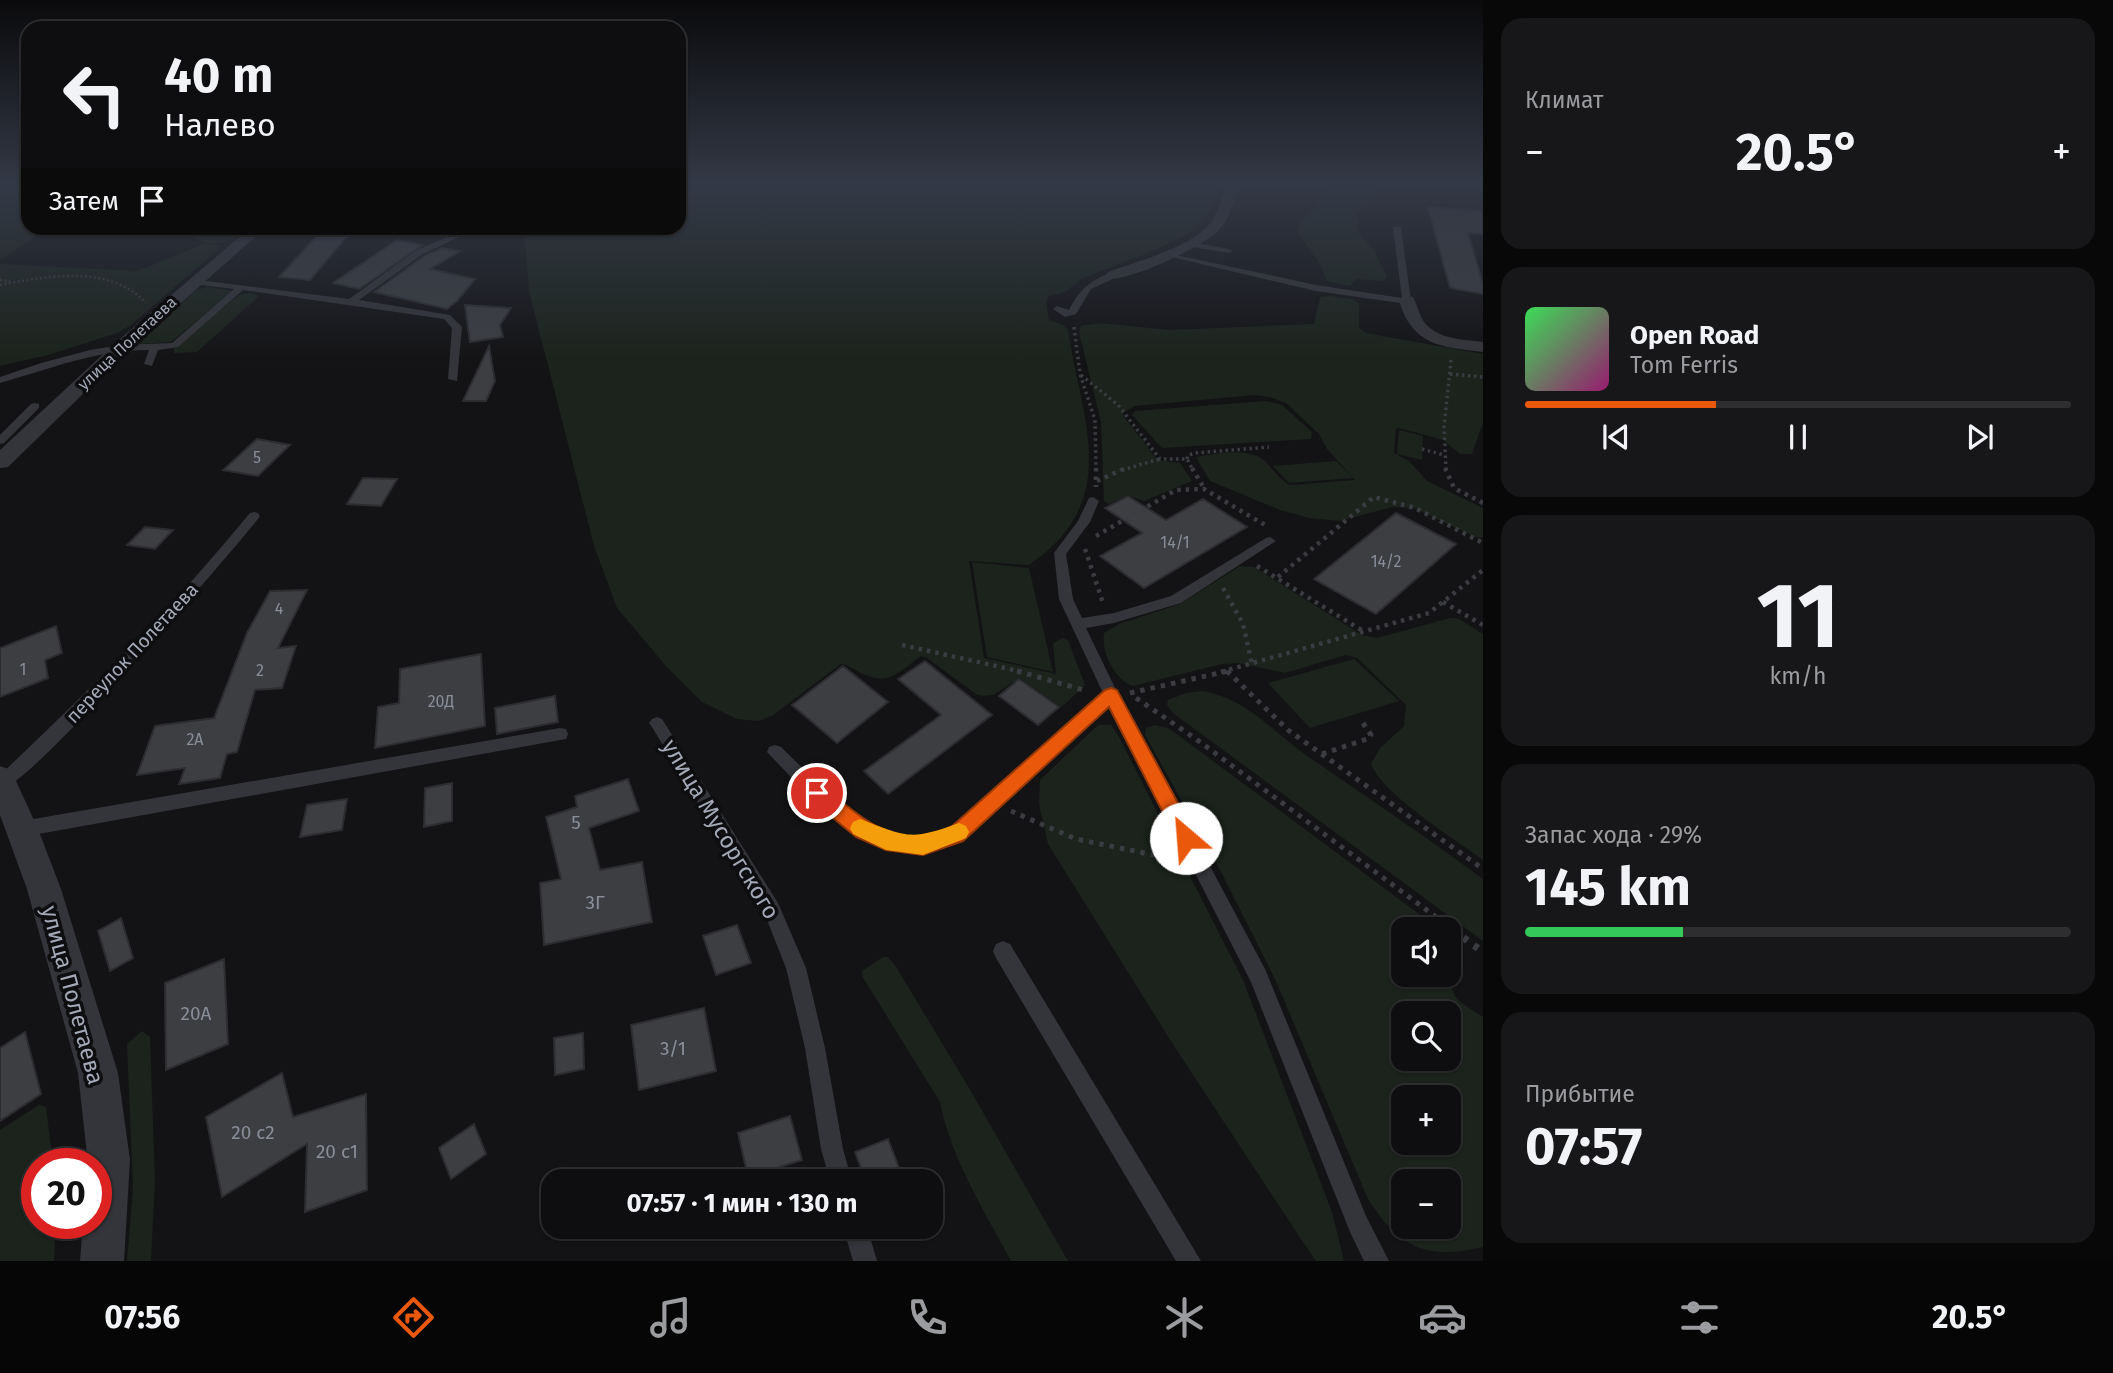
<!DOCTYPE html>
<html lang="ru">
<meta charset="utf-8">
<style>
body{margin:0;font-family:"Fira Sans",sans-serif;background:#171719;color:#f1f3f6;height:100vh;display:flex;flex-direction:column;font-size:26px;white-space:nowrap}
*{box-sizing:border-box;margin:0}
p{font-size:23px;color:#9b9c9f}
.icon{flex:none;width:38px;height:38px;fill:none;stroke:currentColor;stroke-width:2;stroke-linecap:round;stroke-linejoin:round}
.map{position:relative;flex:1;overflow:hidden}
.panel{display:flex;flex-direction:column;gap:18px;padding:18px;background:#080809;width:630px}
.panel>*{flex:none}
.guide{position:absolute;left:21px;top:21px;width:665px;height:214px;border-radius:21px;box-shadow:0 2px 5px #0004,0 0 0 2px #2e2e30;background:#0e0e10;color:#f1f3f6;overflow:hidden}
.controls{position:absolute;left:1391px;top:917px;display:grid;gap:14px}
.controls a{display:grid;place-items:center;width:70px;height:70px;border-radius:14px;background:#0e0e10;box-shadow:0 2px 5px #0004,0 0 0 2px #2e2e30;font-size:35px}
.speed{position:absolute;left:21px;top:1148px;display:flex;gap:14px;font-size:35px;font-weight:700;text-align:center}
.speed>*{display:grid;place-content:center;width:91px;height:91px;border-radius:50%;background:#0e0e10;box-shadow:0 2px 5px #0004,0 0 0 2px #2e2e30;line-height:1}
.speed .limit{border:10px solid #d22;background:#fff;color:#111}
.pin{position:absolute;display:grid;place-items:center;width:60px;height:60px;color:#fff;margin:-30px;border:4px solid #fff;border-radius:50%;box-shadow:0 2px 7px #0007}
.me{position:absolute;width:77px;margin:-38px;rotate:333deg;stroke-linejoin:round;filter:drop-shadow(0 0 5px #0008)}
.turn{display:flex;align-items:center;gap:24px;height:147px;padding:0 28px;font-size:32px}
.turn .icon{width:91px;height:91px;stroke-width:2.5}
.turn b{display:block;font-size:49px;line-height:60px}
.then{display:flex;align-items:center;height:66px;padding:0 28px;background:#0003;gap:14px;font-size:26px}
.big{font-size:52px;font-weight:700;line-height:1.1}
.panel .tile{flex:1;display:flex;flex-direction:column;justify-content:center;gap:10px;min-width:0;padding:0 24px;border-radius:21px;background:#171719}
.panel .dial{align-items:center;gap:0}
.dial b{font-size:91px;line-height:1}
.song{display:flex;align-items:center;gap:21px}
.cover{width:84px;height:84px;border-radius:10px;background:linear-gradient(135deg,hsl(130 70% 55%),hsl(320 70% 35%))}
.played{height:7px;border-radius:4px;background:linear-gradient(90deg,#ea580c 35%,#2e2e30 35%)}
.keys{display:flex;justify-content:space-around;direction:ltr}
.heat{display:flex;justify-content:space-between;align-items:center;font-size:38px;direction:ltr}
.charge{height:10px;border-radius:5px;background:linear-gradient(90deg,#34c759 29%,#2e2e30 0)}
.trip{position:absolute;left:541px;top:1169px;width:402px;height:70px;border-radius:21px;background:#0e0e10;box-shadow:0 2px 5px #0004,0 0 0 2px #2e2e30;font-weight:700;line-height:70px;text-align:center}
.tabs{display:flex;height:112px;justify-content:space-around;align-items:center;background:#060606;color:#9b9c9f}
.tabs .icon{width:49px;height:49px}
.tabs .selected{color:#ea580c}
.tabs b{font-size:32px;color:#f1f3f6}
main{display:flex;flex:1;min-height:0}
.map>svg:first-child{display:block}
</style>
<main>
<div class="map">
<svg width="1483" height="1261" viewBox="0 0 1483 1261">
<rect width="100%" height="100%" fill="#131315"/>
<path fill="#1b231c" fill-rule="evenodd" d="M0 185H28V228H139L39 234 0 260Z
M703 185H1219L1208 214 1199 228 1155 250 1083 278 1065 292 1049 296 1046 303 1049 320 1063 325 1068 330C1082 421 1123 501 1029 565L969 561 984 658 1056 674 1053 643 1063 638 1068 640 1085 685 1064 705 1061 707 1020 678 993 695 983 696 976 694 927 658 921 656C903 669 889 686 866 675 857 672 850 665 841 664L772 716 758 721 737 719 702 702 666 666 617 608 594 546 529 291 524 228H679V189Z
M1341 185H1390L1382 188 1356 214 1360 236 1374 250 1387 277 1383 281 1358 279 1349 286 1327 281 1320 264 1297 231 1299 222 1313 210 1321 194Z
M169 228H252C237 239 213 251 195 237V231Z
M204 244 222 246 131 325 117 333 48 355 0 366V264L138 271Z
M207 287 233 291 171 342 137 344 196 290Z
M250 293 259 296 197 352 174 353V348L239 295Z
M1329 296 1352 299 1359 303V328L1366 333 1483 354V423L1472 454H1460L1443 440 1399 428 1396 429 1394 453 1409 461 1427 481 1483 508V538L1475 537 1414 508 1393 507 1339 521 1309 518 1280 510 1210 481 1196 457C1214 454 1246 447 1262 459 1272 467 1278 479 1290 485L1355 480 1327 449 1319 434 1286 403 1270 397 1254 395 1135 406 1123 413 1124 417 1158 460 1180 463 1192 481 1144 501 1127 495 1109 504 1104 501 1101 422 1079 332 1081 326 1101 323 1169 330 1314 324 1320 297Z
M1266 401 1282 405 1312 432 1311 439 1162 448 1132 415 1135 411Z
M1399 430 1423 436 1422 460 1397 454Z
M1336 461 1353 478 1289 483 1273 466Z
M972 562 1029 568 1053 672 987 657Z
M1240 566 1254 567 1362 635 1377 638 1450 618 1459 619 1483 634V860C1455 839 1382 794 1371 764L1380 748 1404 726 1406 705 1357 658 1346 655 1285 673 1238 663 1222 664 1133 686C1114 679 1101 652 1104 633L1119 624 1180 604Z
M1354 659 1399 701 1310 728 1268 683Z
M1202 691C1246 698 1271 730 1306 755 1365 796 1425 836 1483 879V941L1189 725 1173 713 1167 705 1168 700 1186 693Z
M1098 725H1111L1119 737 1243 980 1332 1212 1344 1261H1316L1301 1239 1174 1046 1048 844 1039 804 1040 780Z
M1155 725 1170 729 1419 914 1431 929H1404V975H1449V960C1455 971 1450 978 1452 989 1455 1002 1473 1010 1483 1017V1247C1425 1261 1398 1246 1368 1199L1275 979 1216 862 1145 735 1146 728ZM1404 1013H1449V1059H1404ZM1404 1097H1449V1143H1404ZM1404 1181H1449V1227H1404Z
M883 957H888L895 965 972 1093 1068 1261H1011C984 1210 951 1159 940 1102L862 976V971Z
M142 1031 150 1037 155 1180 151 1261H127L133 1188 127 1044Z
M39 1105 46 1107 53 1164H37V1223H56L54 1261H0V1130Z"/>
<path fill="#3c3e42" stroke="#2d2d31" stroke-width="2" d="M1428 207 1483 211V234L1468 233 1483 284V294L1450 288Z
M324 228H354L310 280 279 277Z
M397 240 423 245 359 289 333 283Z
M442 248 460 251 430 269 475 279 457 301 447 309 374 292 424 256Z
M465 305 511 308 500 325 503 337 470 342Z
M489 346 495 381 486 401H463Z
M257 439 290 445 258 476 223 470Z
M363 478 397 479 381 506 347 504Z
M1128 496 1166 520 1203 499 1247 527 1144 588 1100 556 1142 533 1105 508Z
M1396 513 1456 544 1376 614 1314 579Z
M145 527 173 530 155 549 127 545Z
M307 590 278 648 296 646 282 688 255 690 237 752 227 754 220 778 179 784 185 768 137 775 155 726 214 718 247 633 270 591Z
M56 626 62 653 45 660 48 678 0 697V648Z
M481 654 485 726 375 748 378 707 399 703 400 669Z
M925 661 992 715 888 794 864 771 941 715 898 679Z
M843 666 888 702 837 743 792 705Z
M1019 679 1059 707 1038 725 999 696Z
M555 696 558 722 497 734 495 708Z
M628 779 639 811 589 828 600 870 642 862 652 922 544 945 540 883 561 879 546 817 577 807 575 796Z
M452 783V821L424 827 425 788Z
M347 799 342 830 300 837 307 805Z
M121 918 133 958 110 971 98 931Z
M737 925 751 963 716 975 703 936Z
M224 959 228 1044 166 1070 165 983Z
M704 1008 716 1071 639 1090 631 1025Z
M25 1032 41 1094 0 1121V1048Z
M583 1033 584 1069 555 1075 554 1038Z
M282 1073 293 1117 366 1094 367 1190 305 1212 307 1144 222 1197 206 1117Z
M790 1116 802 1160 748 1177 738 1133Z
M474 1124 486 1154 451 1179 439 1148Z
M888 1139 904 1181H866L855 1152Z"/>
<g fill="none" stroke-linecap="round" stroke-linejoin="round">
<path stroke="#3a3c41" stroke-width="2.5" stroke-dasharray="2 2.5" stroke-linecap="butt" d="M0 280 10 281
M0 285C47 276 110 264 146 303"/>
<path stroke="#3a3c41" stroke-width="3.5" stroke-dasharray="2.5 3.5" stroke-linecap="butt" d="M1074 327 1080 374 1095 420 1096 470
M1450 374 1483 377
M1081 375 1118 405 1160 459H1187L1193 470
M1422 449 1444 455
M1187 459 1188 455 1196 453 1269 447
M1122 470 1160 459
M1446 470 1444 427 1451 360"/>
<path stroke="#3a3c41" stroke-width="4.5" stroke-dasharray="3.5 5" stroke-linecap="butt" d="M1096 468V487
M1192 468 1204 488
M1445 468 1454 488 1483 503
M1097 481 1126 468
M1096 536 1176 490 1204 489 1265 525
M1085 549 1103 603
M1257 566 1363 631
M1278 577 1374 497 1415 508 1483 543
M1223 588 1243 624 1252 664
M1443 602 1483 625
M902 645 1023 672
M1221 672 1429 613 1483 570"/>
<path stroke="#3a3c41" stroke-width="5" stroke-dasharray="4.5 6" stroke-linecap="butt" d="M1017 671 1087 691
M1227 671 1288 730 1483 869
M1130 693 1228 671
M1136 698 1196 739 1455 931
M1322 754 1367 739 1371 735 1363 723
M1011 811 1076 839 1173 859"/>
<path stroke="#3a3c41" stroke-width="7" stroke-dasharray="5 8" stroke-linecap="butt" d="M1453 930 1483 952"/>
<path fill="#34353a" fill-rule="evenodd" d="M1397 226 1401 228 1411 301 1407 304 1316 291 1163 255 1167 253 1316 285 1402 298 1393 228Z
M209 228H218L208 234H202V230Z
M454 234 461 236 423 254 359 300 450 315 462 327 457 381 448 379 452 328 444 319 243 290 178 347 158 350 152 366 144 364 149 350C95 350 50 369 0 383V377L41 363 90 350 121 345 172 343 234 289 194 284 190 281 191 279 349 299 417 250Z
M1190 242 1229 249 1233 251 1229 253 1187 246 1186 244Z
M1114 272 1117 273V277L1091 289 1076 314 1065 317 1053 309 1057 306 1069 310C1080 289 1091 279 1114 272Z
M35 403 39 404V408L4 443 0 444V435L31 404Z
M1093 497 1099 501 1090 522 1066 554 1073 599 1082 618 1114 613 1171 596 1266 538 1270 537 1276 541 1181 603 1114 623 1086 628 1118 694 1265 969 1366 1216 1389 1261H1364L1350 1232 1251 982 1109 706 962 841 923 854 886 849 857 837 811 798 767 752 769 747 775 745 781 747 823 788 869 825 887 833 923 838 950 829 1103 693 1059 599 1054 553 1078 521 1089 498Z
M254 512 258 513 260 516 258 519C230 554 27 791 0 789V775C88 692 173 607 250 513Z
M657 717 662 719 778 903 806 968 825 1048 843 1149 852 1181H830L821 1149 805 1048 786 968 765 915 652 727 649 723 652 719Z
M560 728 566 729 568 734 566 739 560 740 22 837 16 834 13 829 16 824 22 821Z
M1003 941 1010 944 1201 1261H1176L996 958 993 951 996 944Z
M843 1227H867L877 1261H853Z"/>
<path fill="#34353a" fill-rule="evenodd" d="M1227 185H1240C1234 201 1230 218 1219 230 1206 245 1127 283 1108 278L1106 275 1108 272C1138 261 1193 247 1212 221 1219 210 1222 197 1227 185Z
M250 228H265L126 352 8 467 0 468V450L114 344Z
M1407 296 1413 297C1418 306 1419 316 1425 323 1439 340 1463 339 1483 342V352C1441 347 1413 346 1399 301Z
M0 766 11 770 38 829 61 889 118 1073 130 1160 124 1261H80L83 1223H96V1164H88L78 1073 27 889 0 815Z"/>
</g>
<linearGradient id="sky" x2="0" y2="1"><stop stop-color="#0a0a0c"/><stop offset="0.51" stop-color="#333946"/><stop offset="1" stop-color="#333946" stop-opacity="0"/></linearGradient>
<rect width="1483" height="362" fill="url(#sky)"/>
<path fill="#ea580c" stroke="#983908" stroke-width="2" d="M1111 688 1117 690 1193 831 1195 838 1193 844 1186 847 1179 844 1109 707 963 841 923 855 886 850 856 837 810 799 807 793 810 787 817 785 824 787C852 810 883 841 924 836 932 835 941 830 950 828L1105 690Z"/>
<path fill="#f59e0b" d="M860 819C907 837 910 841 959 823L966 826 969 832 966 838 923 855 886 850 853 834 850 828 853 822Z"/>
<g text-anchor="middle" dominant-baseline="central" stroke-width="7" stroke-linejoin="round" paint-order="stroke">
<g font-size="16" fill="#a3a9b6" stroke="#0e0e10">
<text transform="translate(127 343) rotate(-43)">улица Полетаева</text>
</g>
<g font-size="16" fill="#898e99">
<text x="257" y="457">5</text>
<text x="1175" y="542">14/1</text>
<text x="1386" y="561">14/2</text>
<text x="279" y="608">4</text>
<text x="23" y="669">1</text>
<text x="260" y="670">2</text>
<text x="441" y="701">20Д</text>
<text x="195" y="739">2А</text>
</g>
<g font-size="19" fill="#a3a9b6" stroke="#0e0e10">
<text transform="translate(132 653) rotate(-47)">переулок Полетаева</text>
</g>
<g font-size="19" fill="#898e99">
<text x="576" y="822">5</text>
<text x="595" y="902">3Г</text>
<text x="196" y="1013">20А</text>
<text x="673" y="1048">3/1</text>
<text x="253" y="1132">20 с2</text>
<text x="337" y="1151">20 с1</text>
</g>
<g font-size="23" fill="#a3a9b6" stroke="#0e0e10">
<text transform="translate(721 829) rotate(59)">улица Мусоргского</text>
<text transform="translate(73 995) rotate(75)">улица Полетаева</text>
</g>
</g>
</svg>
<div class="controls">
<a><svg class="icon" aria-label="sound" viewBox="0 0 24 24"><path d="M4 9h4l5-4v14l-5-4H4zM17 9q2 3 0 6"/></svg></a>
<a><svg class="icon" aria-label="search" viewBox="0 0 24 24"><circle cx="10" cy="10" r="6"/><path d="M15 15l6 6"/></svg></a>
<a>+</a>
<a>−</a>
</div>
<div class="speed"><div class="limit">20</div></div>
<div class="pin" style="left:817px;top:793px;background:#d93025"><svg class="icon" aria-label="arrive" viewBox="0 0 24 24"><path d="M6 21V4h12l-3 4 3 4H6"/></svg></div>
<svg class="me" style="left:1186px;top:838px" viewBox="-20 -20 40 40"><circle r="19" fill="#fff"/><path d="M0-13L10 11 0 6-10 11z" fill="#ea580c"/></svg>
<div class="trip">07:57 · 1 мин · 130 m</div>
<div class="guide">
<div class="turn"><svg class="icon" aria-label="left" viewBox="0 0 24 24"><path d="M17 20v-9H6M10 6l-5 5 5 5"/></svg><div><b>40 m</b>Налево</div></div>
<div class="then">Затем<svg class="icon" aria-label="arrive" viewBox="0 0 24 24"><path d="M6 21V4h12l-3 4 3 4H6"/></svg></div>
</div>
</div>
<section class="panel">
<div class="tile"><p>Климат</p>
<div class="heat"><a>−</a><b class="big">20.5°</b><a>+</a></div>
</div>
<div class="tile">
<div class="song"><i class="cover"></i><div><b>Open Road</b><p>Tom Ferris</p></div></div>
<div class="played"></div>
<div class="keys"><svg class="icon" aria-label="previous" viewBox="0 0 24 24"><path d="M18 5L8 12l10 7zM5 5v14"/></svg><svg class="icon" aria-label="pause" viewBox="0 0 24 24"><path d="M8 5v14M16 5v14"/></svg><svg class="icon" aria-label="next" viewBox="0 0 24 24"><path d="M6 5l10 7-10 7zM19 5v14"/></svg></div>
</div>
<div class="tile dial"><b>11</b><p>km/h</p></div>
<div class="tile"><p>Запас хода · 29%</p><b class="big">145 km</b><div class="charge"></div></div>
<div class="tile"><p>Прибытие</p><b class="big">07:57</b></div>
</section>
</main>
<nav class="tabs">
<b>07:56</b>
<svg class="icon selected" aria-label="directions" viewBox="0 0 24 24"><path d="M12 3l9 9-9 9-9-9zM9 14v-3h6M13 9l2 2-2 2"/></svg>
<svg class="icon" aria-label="music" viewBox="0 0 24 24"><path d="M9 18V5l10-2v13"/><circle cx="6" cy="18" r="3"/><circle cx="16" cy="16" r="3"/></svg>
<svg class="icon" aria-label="phone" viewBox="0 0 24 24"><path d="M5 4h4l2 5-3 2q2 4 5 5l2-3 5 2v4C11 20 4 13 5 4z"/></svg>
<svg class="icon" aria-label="climate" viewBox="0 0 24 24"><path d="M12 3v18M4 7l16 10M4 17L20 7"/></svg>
<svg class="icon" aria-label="car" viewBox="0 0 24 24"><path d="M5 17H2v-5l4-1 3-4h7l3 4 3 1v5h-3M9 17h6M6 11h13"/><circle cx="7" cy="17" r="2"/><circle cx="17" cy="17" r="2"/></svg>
<svg class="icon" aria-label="filters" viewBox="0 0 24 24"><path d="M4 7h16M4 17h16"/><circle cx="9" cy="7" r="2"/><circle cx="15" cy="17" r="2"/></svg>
<b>20.5°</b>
</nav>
